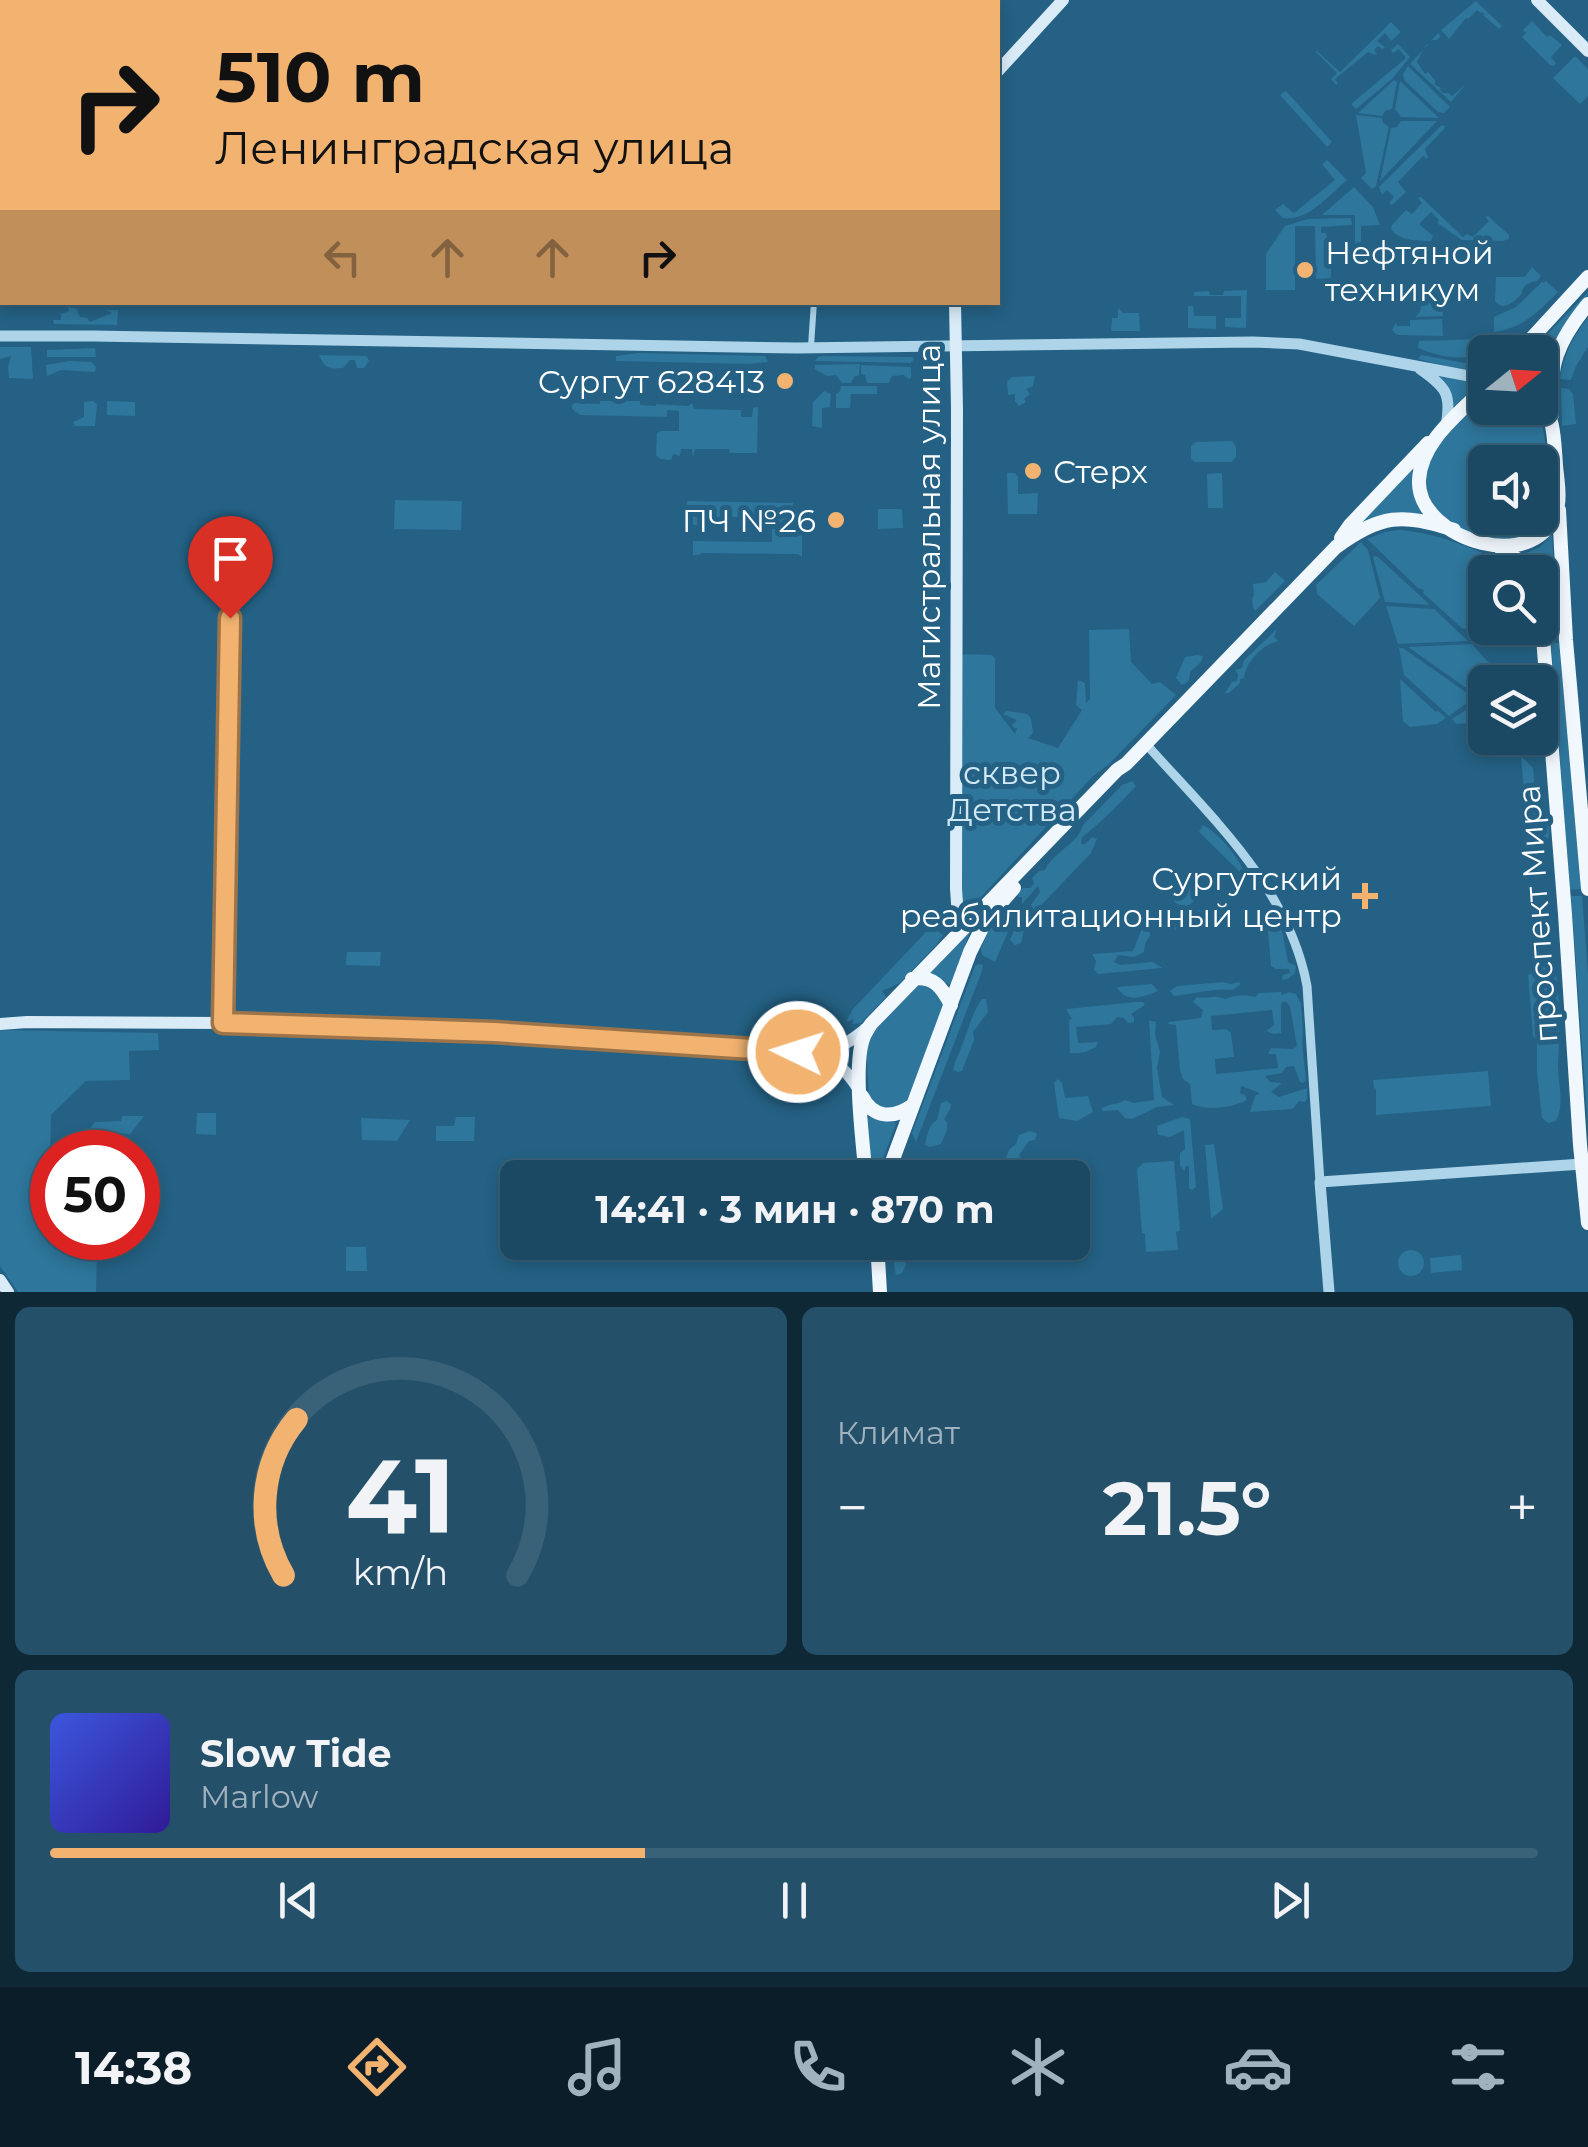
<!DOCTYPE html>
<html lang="ru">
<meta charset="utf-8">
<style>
body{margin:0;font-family:Montserrat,sans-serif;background:#245069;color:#f1f3f6;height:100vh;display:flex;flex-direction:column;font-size:38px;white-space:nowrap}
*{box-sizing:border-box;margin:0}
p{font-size:32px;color:#a0b2be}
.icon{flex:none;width:55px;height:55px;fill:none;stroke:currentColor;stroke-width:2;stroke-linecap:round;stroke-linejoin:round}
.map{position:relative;height:1292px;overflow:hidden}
.side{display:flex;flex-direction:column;gap:15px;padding:15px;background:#0f2836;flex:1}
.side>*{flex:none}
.banner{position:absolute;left:0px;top:0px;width:1000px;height:305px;box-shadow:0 5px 15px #0003,0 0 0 2px #396178;background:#f2b371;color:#111;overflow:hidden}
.needle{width:65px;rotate:72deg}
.tools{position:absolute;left:1468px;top:335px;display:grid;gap:20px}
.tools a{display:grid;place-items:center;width:90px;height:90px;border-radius:15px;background:#1b4963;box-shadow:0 5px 15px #0003,0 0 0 2px #396178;font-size:50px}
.speed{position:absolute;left:30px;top:1130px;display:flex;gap:20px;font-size:50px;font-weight:700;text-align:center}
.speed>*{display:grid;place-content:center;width:130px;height:130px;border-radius:50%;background:#1b4963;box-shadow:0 5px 15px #0003,0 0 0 2px #396178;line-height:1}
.speed .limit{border:15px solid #d22;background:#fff;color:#111}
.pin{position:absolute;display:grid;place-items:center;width:85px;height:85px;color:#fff;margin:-102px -42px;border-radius:50% 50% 50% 0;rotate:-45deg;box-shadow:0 0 10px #0007}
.pin .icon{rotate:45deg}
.me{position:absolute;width:110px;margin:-55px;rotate:274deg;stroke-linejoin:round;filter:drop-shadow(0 0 8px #0008)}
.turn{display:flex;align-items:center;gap:35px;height:210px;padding:0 50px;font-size:45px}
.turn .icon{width:130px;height:130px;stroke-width:2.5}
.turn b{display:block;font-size:70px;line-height:85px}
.lanes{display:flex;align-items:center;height:95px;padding:0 50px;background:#0003;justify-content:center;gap:50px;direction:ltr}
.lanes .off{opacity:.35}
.big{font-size:75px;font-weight:700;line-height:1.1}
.side .widget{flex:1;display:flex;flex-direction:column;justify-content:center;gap:15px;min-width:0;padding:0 35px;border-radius:15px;background:#245069}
.side .dial{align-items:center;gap:0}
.dial svg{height:260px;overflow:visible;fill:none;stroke:#396178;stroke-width:7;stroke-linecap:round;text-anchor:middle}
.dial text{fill:#f1f3f6;stroke:none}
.song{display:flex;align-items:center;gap:30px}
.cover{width:120px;height:120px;border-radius:15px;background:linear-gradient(135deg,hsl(230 70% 55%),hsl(250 70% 35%))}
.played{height:10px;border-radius:5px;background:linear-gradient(90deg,#f2b371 40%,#396178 40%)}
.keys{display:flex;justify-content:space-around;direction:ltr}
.heat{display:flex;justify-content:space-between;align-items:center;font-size:55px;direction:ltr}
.side .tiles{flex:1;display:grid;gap:15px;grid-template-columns:1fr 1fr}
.widget:last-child{grid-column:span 2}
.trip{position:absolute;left:500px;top:1160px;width:590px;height:100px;border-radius:15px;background:#1b4963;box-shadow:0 5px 15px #0003,0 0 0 2px #396178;font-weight:700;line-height:100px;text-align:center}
.tabs{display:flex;height:160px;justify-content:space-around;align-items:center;background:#0b1d28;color:#a0b2be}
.tabs .icon{width:70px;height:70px}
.tabs .on{color:#f2b371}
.tabs b{font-size:45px;color:#f1f3f6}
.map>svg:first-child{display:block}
</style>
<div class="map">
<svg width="1588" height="1292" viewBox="0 0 1588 1292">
<rect width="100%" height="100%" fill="#246184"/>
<path fill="#2e769c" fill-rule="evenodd" d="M1476 1 1502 26 1499 29 1484 16 1483 12 1481 13 1477 10 1468 19 1466 18 1449 39 1441 30Z
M1532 21 1547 37 1550 35 1562 45 1551 57 1556 63 1554 66 1550 65 1522 37 1526 33 1523 30Z
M1391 22 1401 32 1391 41 1385 33 1377 41 1385 47 1382 49 1378 46 1374 50 1377 54 1375 55 1368 52 1335 79 1338 84 1336 85 1331 79 1337 73 1316 52 1317 51 1340 72Z
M1438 33 1441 36 1437 40H1431L1427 47 1425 46 1417 62 1425 74 1428 72 1435 80V85L1441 88 1440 90 1443 93H1448L1452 96 1465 85 1451 102 1410 64Z
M1398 44 1410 57 1392 79 1356 109 1351 104 1406 58 1399 49 1393 53 1391 50Z
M1575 56 1588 69V96L1580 104 1553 78Z
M1408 66 1450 107 1444 113 1438 112 1404 80 1403 74Z
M1394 80 1397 82 1392 109 1385 111 1382 116 1358 113Z
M1400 81 1439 118 1401 117 1395 109Z
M1286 91 1332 142 1327 147 1280 95Z
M1356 115 1382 118 1383 123 1389 127 1376 186 1372 189 1361 178 1366 173Z
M1401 121H1437L1380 181 1391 128 1397 127Z
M1442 125 1445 126 1444 129 1425 149 1428 157 1427 159 1423 156 1398 182 1406 192 1392 205 1389 203 1394 197 1387 190 1382 195 1379 187Z
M1327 160 1347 180C1328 196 1309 221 1283 218L1275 210 1283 204 1294 213 1335 180 1322 164Z
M1354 187 1373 207 1380 225 1361 226V261H1355V215H1322Z
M1421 197 1463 237 1467 234 1473 237 1489 221 1485 217 1488 216 1509 235V239L1503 241 1462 240 1437 223 1439 220 1431 212 1419 224 1433 236 1431 241C1418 241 1399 241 1391 229L1392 225 1406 210 1412 214 1422 203 1418 198Z
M1351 218 1352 225 1321 227V233H1326L1327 239H1331V278L1316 279 1315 226H1295V290H1266V254L1285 226 1308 219Z
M1532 267 1541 276 1537 281C1527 283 1523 285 1521 295 1513 302 1504 312 1495 301L1496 277H1525Z
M1431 280H1441L1443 316 1415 317 1420 312 1423 295H1430L1431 305Z
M1546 281 1558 292C1539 311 1522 329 1494 332V317L1516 307 1542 282 1544 283Z
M1247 290 1246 328 1225 327V318H1241V296H1194V292L1209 291 1210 295H1223L1224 291Z
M1588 292V295C1568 319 1546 345 1544 378L1540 377V352H1530Z
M1188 306H1193L1194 316H1216V329L1188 328Z
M68 307 79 309 77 311 80 317 87 318 90 322 112 313 106 310H118L117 325 54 324 53 320H61V314L69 311Z
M1118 308 1123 313H1139L1140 331H1111L1112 318H1118Z
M1588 318V347L1576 366 1571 380 1560 379C1563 355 1573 337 1588 318Z
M1442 319 1443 336 1397 335 1392 330 1396 323 1397 326H1410V320Z
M1485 339 1488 341 1487 352C1467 362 1439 357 1418 348L1419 341Z
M0 347H31L33 379 9 378 8 367 11 356 0 359Z
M95 348 96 357H47V350Z
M638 353 765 356 768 362 749 364 616 361V356Z
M319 355 367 356 369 361 364 368H357L355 360H350L343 368C329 369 325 369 319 355Z
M1421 355 1465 363 1485 359V367C1463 373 1439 364 1418 359Z
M823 356 912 357 914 359 911 363 815 361 818 357Z
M69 361 91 362 96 367 95 372 61 370 47 376 46 365Z
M860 364 859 375 854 377 851 383H842L836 375 827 376 815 369V365Z
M861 365 911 367V378L908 379 904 375 892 376 889 383H867L865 375 861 374Z
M1434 373 1478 382 1453 408C1452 391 1448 382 1434 373Z
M1035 376 1033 386 1026 389 1030 394 1024 399 1026 402 1019 406 1015 401V394L1008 395 1007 381 1012 377Z
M841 386H877V394H851L850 408H836V394L840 391Z
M1561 388 1569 389 1573 394 1576 424 1562 426Z
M824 391 831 394 830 407 822 408V428L812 426 813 402Z
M1485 399V408H1535L1541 419C1546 442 1555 498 1544 518 1515 571 1405 522 1429 462 1437 442 1468 412 1485 399ZM1485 462H1540V481H1546L1547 487 1540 488V518H1485Z
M93 401 97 404 95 426H75L73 422 84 417V402Z
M107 401 135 402V416L107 415Z
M600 401H640V405L656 406V404L688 406 692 403 694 409 741 410V417H752L753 408 758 407 757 453H730L729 449H695L693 458 692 449H681L680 456 673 454 671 460 660 459 656 455 657 433 661 431H679V411L667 410V417L580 415 572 409V405L575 403 600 404Z
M1232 441 1236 447V457L1232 462H1195L1191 459V446L1196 442Z
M1415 465 1427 517 1355 527Z
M1007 473H1015L1018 477V494L1038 493 1037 514H1008Z
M1222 473 1223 508H1208L1207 474Z
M395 500 462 501 461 530 394 529Z
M687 501 793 503 792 511 787 512V533H802V557L798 554 701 553 700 555H693V541L772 542V517H711L710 525H690L687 520Z
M878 509H902L903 528 878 529Z
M1398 530C1436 532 1477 550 1512 566L1520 572H1485V628H1535L1536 638 1476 640 1468 634 1469 632 1464 628 1463 629 1423 593 1424 590 1418 588 1367 539 1385 532Z
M1552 534 1558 637H1550C1548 606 1549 575 1522 555L1540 547Z
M1361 542 1368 550 1380 598 1354 626 1317 594 1316 585Z
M1375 556 1378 557 1430 605 1385 602 1373 557Z
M1275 572 1285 581 1255 611 1253 608 1252 598 1254 595 1253 584 1266 582Z
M1386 606 1434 609 1468 641 1398 644Z
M1129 629 1131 662 1152 684 1160 682 1176 695 1109 764 1092 777 968 911 961 910 960 656 966 654 992 655 995 658V708L1015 734 1017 728H1014L1012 725 1017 720 1003 714 1007 711 1027 714 1031 718 1033 733 1028 738 1058 748 1082 710 1076 705 1078 680 1085 683 1086 703 1090 699 1089 630Z
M1277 629 1274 637 1278 641C1262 645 1246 662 1244 678L1240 679V683L1229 693H1225L1232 682 1237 681 1238 674 1235 670 1242 668 1244 660Z
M1551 643H1559L1581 889 1570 890Z
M1472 644 1486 660 1507 677 1499 682H1485V692L1478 697 1471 691 1472 689 1465 687 1408 647Z
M1399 648H1403L1474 698 1449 716 1404 675Z
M1197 655 1203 656 1201 662 1190 672C1190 679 1189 683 1182 685L1176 678 1185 657Z
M1400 679 1436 712 1438 711 1446 718 1437 724 1410 727 1403 721Z
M1478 702 1485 707V722L1456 724 1452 719Z
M1521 756 1533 768 1536 801 1526 814Z
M1132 781 1136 786C1119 804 1102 822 1082 837L1081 844H1085L1092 837 1097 839 1091 853 1026 921 1021 943 1015 945 1010 940 1014 930 1040 892 1038 886 1022 904V897H1018L1017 894 1023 888H1031L1034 883 1032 878 1039 871 1045 870C1054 851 1077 845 1083 825L1122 785Z
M1537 808H1543C1547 818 1553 832 1546 842L1528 845 1527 823Z
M1203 825C1221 835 1240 858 1247 879L1199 832Z
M1172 894a12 12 0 1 1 24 0a12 12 0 1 1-24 0Z
M1571 896H1582L1588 974V1127Z
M1266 909 1274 910 1280 920 1288 962 1296 966 1295 973 1288 979 1282 980 1283 975 1290 973 1289 969H1276L1271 966Z
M1203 910 1205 927 1172 930 1170 913Z
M996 919 1003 923 1008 932 995 962 982 955 981 949 986 936Z
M1143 926 1148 927 1150 935 1145 944 1144 952 1134 957 1118 955 1114 962 1120 965 1153 962 1162 968 1098 974 1094 970 1096 961 1092 954 1133 951Z
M937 931 943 935 937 944 900 983 882 991 886 997 861 1023 852 1024 854 1019 846 1022 853 1009 926 932Z
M970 932 950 985 930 974 929 970Z
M347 952H381L380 966 346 965Z
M1553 960C1561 994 1560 1030 1558 1065 1558 1084 1565 1103 1556 1121L1548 1123 1542 1118 1537 1072V1042L1533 1035 1528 975 1536 971V963Z
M978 964 983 965 982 971 916 1142 912 1133 975 966Z
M1223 982 1231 984 1239 982 1241 984 1233 990C1217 988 1192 994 1174 996L1170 991 1177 986Z
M922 984 929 985 944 1002 940 1016 909 1098 899 1109 877 1108 869 1096 866 1049 872 1034 917 986Z
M1152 984 1158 991C1143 997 1126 1004 1117 987Z
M1281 992 1282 995 1289 992 1296 994 1301 1004 1303 1032C1301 1046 1305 1065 1306 1080L1303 1083 1300 1082 1294 1066 1286 1067 1282 1073 1265 1076 1270 1082 1282 1083 1271 1092 1279 1097 1307 1088V1098L1305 1102 1299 1101 1293 1109 1250 1112 1255 1096 1260 1093 1241 1086 1240 1093 1245 1095 1247 1100C1231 1108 1208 1111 1192 1104L1190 1084 1183 1079 1180 1070 1176 1025 1168 1024 1169 1022 1201 1018 1203 1010 1193 1002 1197 997C1208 999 1214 994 1225 999 1234 995 1245 994 1255 997L1259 993ZM1286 1001 1290 1007 1297 1046 1293 1049 1271 1048 1268 1054H1276L1278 1068 1216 1074 1215 1059 1234 1057 1231 1033 1226 1029 1212 1030 1211 1016 1272 1010 1274 1025 1266 1031 1274 1034 1281 1033V1003Z
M982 999H986L988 1012 973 1032 974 1040 962 1071 958 1072 953 1070 955 1062C965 1043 970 1015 982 999Z
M1135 1002H1143L1145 1005 1131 1014 1134 1017V1022L1128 1023 1124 1018 1117 1017 1111 1024 1076 1027 1078 1043 1098 1042 1096 1047C1087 1052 1081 1054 1070 1053L1069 1020 1072 1019 1066 1009Z
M1149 1020 1156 1022 1155 1034 1160 1052 1157 1068 1162 1097 1174 1105 1157 1107 1132 1119 1125 1118 1118 1110 1103 1111 1101 1109C1109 1103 1118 1105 1125 1100L1134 1103 1154 1100Z
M0 1030 158 1033 159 1050 129 1051 130 1080 86 1081 51 1115 48 1244 63 1245 67 1248H97L96 1292H18L0 1266Z
M1488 1071 1491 1106 1376 1115V1089L1374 1088 1373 1080Z
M1058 1079 1062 1083 1065 1098 1088 1096 1093 1112 1077 1121 1059 1118 1054 1083Z
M947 1101 951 1104 950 1110 944 1119 947 1122V1130L941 1144 930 1147 925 1145C927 1136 928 1125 937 1120L941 1103Z
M197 1113H216V1135L196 1134Z
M122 1116H144L130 1134 87 1132 95 1122 121 1121Z
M456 1117H475L474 1141H436V1126H454Z
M870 1117 893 1121 896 1124 876 1177H871L867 1119Z
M1182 1117 1190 1119 1196 1187 1192 1190 1189 1188V1166H1186L1184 1171 1180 1165V1153L1185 1149 1184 1130 1170 1137 1158 1135 1157 1126Z
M361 1118 410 1120 397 1141 362 1140Z
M1030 1131 1037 1133 1035 1140 1029 1141 1019 1155 1022 1160H1028L1032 1165 1029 1169 1007 1170 1003 1165 1009 1150 1016 1144 1019 1135Z
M1214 1144 1223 1209 1211 1219 1205 1145Z
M1174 1161 1180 1231 1176 1232 1178 1250 1146 1252 1145 1234 1142 1233 1137 1169 1143 1163Z
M890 1243H905L906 1265 902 1273 896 1275Z
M346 1247H366L367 1271H346Z
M1398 1263a13 13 0 1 1 26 0a13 13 0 1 1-26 0Z
M1461 1255 1462 1270 1431 1273 1430 1258Z"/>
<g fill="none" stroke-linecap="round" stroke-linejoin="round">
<path stroke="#add4e8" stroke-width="6" d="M811 346 814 302"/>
<path stroke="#add4e8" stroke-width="9" d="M1146 744C1209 815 1289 887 1307 986L1320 1182
M223 1023 229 618"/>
<path stroke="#add4e8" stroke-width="11" d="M127 0 130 2
M0 336H93L797 348 1253 342 1299 344 1485 379
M1420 369C1446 387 1452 394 1446 426
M1329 1292 1320 1182 1582 1164"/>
<path stroke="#d8ebf7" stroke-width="12" d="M1537 0 1588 51
M290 2 293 0
M998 71 1063 0
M0 113H2
M955 302 957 410 956 889 959 931
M0 1024 27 1022 223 1023 429 1029 798 1052C831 1056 842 1063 860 1091
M817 1052C838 1049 853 1041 869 1026
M0 1280 8 1292"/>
<path stroke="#f0f8fe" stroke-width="14" d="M1519 352 1588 277
M1485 387C1460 413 1421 441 1419 480 1416 540 1544 580 1558 504 1560 492 1557 478 1556 465 1554 442 1555 418 1540 399
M1552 415C1548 366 1557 342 1588 304
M1559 510 1566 640 1588 889
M1341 538 1350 525 1428 443
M1501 549 1517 559 1529 572
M1540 600 1565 914 1580 1145 1588 1223
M912 979C933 975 942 987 951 1005
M862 1096C873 1119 894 1119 913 1105
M866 1178C863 1145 853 1067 863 1039 865 1033 868 1029 871 1024L1117 770 1126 764 1336 547C1381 514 1402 513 1454 530
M886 1178 970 952 986 920 1014 888
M877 1242 880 1292"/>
</g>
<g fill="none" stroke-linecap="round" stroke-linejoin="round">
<g stroke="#9d7449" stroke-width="25">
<path id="route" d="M230 618 223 1023 494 1032 798 1052"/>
</g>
<use href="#route" stroke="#f2b371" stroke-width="18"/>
</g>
<g fill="#f2b371" stroke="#246184" stroke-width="4">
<circle cx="1305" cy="270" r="10"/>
<circle cx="785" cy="381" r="10"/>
<circle cx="1033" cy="471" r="10"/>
<circle cx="836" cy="520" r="10"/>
<path d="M1360 881h10v10h10v10h-10v10h-10v-10h-10v-10h10z"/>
</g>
<g text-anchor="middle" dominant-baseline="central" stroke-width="10" stroke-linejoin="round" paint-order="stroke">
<g font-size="32" fill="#fff" stroke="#246184" text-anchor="end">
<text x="1325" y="252" text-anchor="start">Нефтяной<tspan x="1325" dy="37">техникум</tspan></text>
<text x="765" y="381">Сургут 628413</text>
<text x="1053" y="471" text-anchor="start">Стерх</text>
<text x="816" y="520">ПЧ №26</text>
<text x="1342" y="878">Сургутский<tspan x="1342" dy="37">реабилитационный центр</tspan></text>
</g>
<g font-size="32" fill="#fff" stroke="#246184">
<text transform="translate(928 527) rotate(-90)">Магистральная улица</text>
<text transform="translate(1537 914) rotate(-94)">проспект Мира</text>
</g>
<g font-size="32" fill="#d1e9f6" stroke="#246184">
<text x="1012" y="772">сквер<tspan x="1012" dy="37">Детства</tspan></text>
</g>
</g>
</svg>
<div class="tools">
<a><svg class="needle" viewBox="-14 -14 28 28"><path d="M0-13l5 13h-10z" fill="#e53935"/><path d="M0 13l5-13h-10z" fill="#a0b2be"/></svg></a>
<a><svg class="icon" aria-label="sound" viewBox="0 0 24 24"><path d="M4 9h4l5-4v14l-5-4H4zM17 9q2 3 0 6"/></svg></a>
<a><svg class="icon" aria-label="search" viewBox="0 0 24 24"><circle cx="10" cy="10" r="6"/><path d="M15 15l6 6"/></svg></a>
<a><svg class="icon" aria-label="layers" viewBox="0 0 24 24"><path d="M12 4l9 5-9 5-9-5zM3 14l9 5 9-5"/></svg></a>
</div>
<div class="speed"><div class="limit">50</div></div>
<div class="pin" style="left:230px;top:618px;background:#d93025"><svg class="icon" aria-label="arrive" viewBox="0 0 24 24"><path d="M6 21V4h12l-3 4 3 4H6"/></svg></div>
<svg class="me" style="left:798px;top:1052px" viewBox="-20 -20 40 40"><circle r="17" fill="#f2b371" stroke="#fff" stroke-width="3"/><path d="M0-11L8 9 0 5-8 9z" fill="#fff"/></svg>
<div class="trip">14:41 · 3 мин · 870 m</div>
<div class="banner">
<div class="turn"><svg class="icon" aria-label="right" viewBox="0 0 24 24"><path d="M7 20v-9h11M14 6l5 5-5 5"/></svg><div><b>510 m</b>Ленинградская улица</div></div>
<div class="lanes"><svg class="icon off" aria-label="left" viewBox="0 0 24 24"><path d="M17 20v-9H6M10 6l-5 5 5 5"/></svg><svg class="icon off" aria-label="ahead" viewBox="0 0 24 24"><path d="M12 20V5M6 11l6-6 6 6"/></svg><svg class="icon off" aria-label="ahead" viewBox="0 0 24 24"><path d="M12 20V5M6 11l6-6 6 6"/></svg><svg class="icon" aria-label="right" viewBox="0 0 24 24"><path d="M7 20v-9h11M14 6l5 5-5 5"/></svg></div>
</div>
</div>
<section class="side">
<div class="tiles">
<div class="widget dial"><svg viewBox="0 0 100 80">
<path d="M14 69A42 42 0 1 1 86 69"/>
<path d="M14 69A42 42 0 0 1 18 21" stroke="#f2b371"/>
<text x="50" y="56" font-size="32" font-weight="700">41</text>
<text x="50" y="72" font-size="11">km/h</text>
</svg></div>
<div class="widget"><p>Климат</p>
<div class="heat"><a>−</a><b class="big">21.5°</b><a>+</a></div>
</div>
<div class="widget">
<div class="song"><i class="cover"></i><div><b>Slow Tide</b><p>Marlow</p></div></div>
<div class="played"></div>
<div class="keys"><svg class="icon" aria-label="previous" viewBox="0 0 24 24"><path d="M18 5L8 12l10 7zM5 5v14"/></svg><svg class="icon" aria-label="pause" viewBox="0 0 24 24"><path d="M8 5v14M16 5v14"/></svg><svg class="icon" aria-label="next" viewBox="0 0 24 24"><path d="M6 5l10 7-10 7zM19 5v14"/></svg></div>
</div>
</div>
</section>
<nav class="tabs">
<b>14:38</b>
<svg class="icon on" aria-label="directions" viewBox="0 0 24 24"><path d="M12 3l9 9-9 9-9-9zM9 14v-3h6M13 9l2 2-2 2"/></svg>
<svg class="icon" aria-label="music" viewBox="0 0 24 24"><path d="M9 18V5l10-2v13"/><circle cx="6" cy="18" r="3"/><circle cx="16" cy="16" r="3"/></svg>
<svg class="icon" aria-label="phone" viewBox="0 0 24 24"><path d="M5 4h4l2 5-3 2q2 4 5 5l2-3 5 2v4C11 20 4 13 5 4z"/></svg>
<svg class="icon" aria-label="climate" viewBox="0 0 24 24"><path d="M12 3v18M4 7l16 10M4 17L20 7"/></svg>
<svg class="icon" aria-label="car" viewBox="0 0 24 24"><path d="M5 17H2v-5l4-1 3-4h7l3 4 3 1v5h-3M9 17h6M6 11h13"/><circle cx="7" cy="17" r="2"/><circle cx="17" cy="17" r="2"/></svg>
<svg class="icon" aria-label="filters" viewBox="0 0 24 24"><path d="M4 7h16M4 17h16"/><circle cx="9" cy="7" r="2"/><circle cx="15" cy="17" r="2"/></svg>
</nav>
